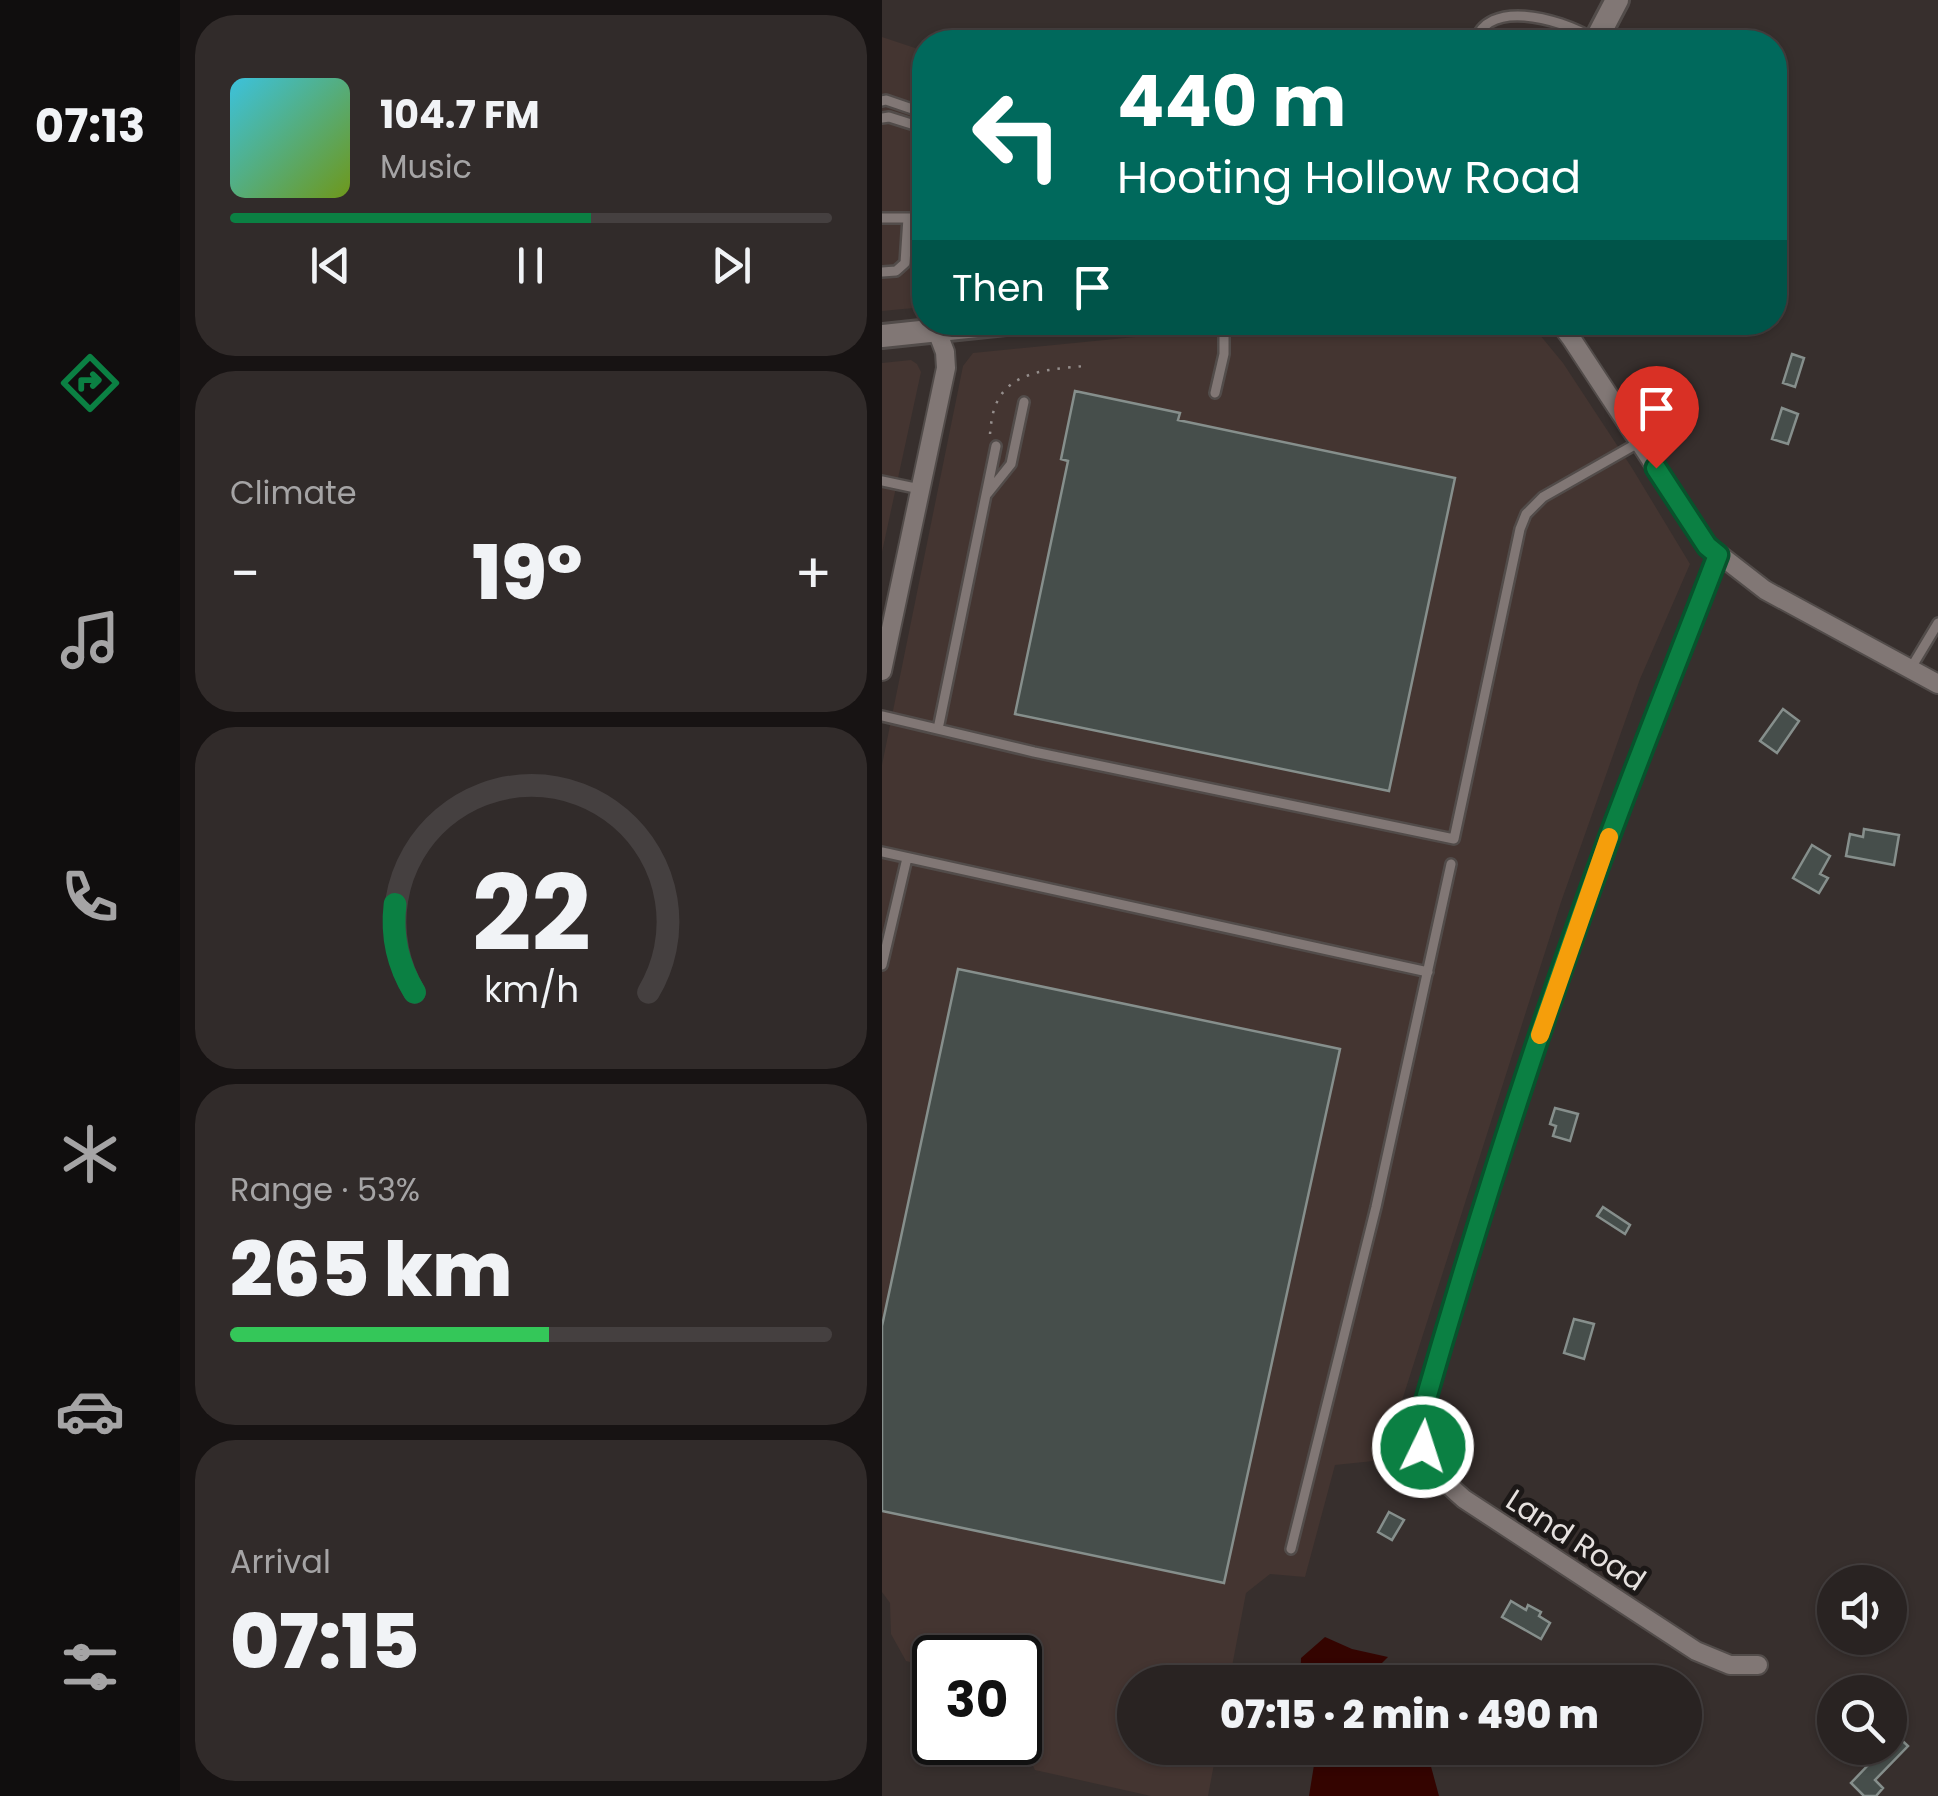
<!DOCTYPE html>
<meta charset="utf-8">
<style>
body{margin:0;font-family:Poppins,sans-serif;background:#312b2a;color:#f1f3f6;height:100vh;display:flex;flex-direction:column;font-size:38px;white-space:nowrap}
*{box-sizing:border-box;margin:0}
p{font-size:32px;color:#a5a4a5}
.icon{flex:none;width:55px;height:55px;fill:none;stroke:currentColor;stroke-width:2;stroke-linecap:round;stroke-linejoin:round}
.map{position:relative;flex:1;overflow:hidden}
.details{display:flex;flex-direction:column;gap:15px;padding:15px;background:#171313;width:702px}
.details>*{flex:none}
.hud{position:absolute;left:30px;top:30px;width:875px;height:305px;border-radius:40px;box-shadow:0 2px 8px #0004,0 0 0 2px #454040;background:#00695c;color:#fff;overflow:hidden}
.tools{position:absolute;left:935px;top:1565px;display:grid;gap:20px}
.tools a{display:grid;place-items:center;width:90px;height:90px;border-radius:50%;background:#292322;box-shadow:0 2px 8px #0004,0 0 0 2px #454040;font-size:50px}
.speed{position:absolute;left:30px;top:1635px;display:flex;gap:20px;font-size:50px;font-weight:700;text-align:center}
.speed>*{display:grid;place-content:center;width:130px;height:130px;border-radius:50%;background:#292322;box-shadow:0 2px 8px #0004,0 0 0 2px #454040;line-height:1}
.speed .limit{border:5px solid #111;border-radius:15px;background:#fff;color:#111}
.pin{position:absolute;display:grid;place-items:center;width:85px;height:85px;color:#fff;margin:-102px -42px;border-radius:50% 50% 50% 0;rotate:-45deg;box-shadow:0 0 10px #0007}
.pin .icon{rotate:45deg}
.me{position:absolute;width:110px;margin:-55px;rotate:4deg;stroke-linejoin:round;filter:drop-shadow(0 0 8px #0008)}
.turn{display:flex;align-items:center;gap:35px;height:210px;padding:0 40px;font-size:45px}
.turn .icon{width:130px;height:130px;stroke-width:2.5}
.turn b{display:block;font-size:70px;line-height:85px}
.then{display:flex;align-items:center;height:95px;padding:0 40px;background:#0003;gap:20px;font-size:38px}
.big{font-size:75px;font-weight:800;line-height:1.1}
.details .widget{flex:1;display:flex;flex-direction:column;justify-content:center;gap:15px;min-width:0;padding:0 35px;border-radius:40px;background:#312b2a}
.details .dial{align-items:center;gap:0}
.dial svg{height:260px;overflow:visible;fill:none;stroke:#454040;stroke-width:7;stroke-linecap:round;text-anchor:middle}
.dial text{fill:#f1f3f6;stroke:none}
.song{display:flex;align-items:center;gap:30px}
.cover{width:120px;height:120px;border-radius:15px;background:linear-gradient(135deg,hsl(190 70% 55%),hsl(80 70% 35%))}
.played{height:10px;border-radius:5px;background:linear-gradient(90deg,#0b8043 60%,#454040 60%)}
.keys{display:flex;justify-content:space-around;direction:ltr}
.heat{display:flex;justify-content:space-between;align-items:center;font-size:55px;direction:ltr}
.charge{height:15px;border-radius:8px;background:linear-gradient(90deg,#34c759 53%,#454040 0)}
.trip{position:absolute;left:235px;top:1665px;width:585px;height:100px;border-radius:50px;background:#292322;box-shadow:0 2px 8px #0004,0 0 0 2px #454040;font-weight:800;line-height:100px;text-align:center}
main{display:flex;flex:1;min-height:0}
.tab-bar{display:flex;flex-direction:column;width:180px;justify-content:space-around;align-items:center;background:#100e0e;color:#a5a4a5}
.tab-bar .icon{width:70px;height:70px}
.tab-bar .active{color:#0b8043}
.tab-bar b{font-size:45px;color:#f1f3f6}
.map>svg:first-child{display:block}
</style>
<main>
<nav class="tab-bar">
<b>07:13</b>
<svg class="icon active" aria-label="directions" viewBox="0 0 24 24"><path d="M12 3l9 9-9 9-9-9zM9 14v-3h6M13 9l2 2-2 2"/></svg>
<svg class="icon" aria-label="music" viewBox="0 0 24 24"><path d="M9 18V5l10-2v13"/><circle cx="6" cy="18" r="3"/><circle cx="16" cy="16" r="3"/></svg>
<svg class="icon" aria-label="phone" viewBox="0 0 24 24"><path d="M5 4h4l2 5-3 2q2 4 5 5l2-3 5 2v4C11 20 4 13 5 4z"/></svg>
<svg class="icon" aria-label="climate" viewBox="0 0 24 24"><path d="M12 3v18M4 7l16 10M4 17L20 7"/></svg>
<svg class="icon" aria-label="car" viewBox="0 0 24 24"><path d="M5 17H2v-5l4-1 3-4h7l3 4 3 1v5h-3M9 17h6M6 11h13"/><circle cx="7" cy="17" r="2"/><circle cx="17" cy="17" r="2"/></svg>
<svg class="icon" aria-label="filters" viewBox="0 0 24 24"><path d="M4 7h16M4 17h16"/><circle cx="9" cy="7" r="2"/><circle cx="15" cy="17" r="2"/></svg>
</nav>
<section class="details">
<div class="widget">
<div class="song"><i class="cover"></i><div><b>104.7 FM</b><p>Music</p></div></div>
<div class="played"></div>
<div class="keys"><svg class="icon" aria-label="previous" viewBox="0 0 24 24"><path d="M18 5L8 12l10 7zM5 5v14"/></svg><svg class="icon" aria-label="pause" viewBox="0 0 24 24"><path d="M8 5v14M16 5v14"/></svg><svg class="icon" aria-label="next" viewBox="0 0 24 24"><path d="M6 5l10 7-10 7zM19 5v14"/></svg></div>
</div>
<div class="widget"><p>Climate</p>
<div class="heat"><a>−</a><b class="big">19°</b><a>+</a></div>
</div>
<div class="widget dial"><svg viewBox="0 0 100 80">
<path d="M14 69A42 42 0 1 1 86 69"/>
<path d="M14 69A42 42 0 0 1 8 42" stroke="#0b8043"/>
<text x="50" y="56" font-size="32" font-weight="700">22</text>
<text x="50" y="72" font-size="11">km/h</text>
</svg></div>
<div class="widget"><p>Range · 53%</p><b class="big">265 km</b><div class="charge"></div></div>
<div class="widget"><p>Arrival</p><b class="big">07:15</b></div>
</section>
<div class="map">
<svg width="1056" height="1796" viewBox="0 0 1056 1796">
<rect width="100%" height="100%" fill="#372f2d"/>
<path fill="#443531" d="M0 37 42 51V307L0 311Z
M396 323H648L681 363 750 468 808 564 758 679 679 902 501 1460 453 1465 423 1577 388 1574 364 1593 347 1682H252V1748H335L326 1796H269L153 1770 138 1739V1658H52V1668L24 1661 9 1634 8 1603 0 1592V765L81 366 91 353Z
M29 360 35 364 39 372 0 552V363Z"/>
<path fill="#340400" d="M443 1637 470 1649 506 1657 498 1665 502 1682H418L419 1658Z
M431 1748H544L557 1796H427L432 1765Z"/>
<path fill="#464e4b" stroke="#868f8c" stroke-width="2.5" d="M910 354 922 358 913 387 901 383Z
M193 391 298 413 296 420 573 478 507 791 133 714 186 461 179 459Z
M900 408 916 414 906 444 890 439Z
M901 709 917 721 895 753 878 741Z
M982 829 1017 835 1012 865 964 856 968 834 981 837Z
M930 845 948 856 938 874 946 878 937 893 911 878Z
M76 969 458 1049 342 1583 0 1511V1326Z
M673 1108 696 1114 688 1141 671 1136 674 1126 668 1124Z
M721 1207 748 1225 743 1234 715 1216Z
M692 1319 712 1324 702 1359 682 1353Z
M507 1512 522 1520 510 1540 496 1532Z
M629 1601 644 1610 646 1605 659 1612 657 1616 668 1623 659 1639 620 1617Z
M1008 1729 1026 1746 993 1780 1001 1788 994 1796H982L969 1783 988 1763 973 1748H1008Z"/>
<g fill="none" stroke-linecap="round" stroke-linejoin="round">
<g stroke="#524c4a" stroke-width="14">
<path id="service" d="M593 42C605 0 673 16 712 39
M0 101 4 100 42 113
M0 118 7 117 42 128
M0 218H42
M0 272 14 271 23 263 26 218
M333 393 342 354V322
M0 481 38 489
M105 494 129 464 142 402
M1029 668 1056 623
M0 716 152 752 572 839 638 529 644 514 661 497 756 443
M56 729 114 446
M0 852 546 972
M0 965 25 858
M409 1549 494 1207 569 864"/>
</g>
<g stroke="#524c4a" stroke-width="22">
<path id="minor" d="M677 322 689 338 825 545 883 590 1056 684
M836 555C798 652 759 748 724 846 655 1033 594 1224 539 1416 535 1452 556 1477 582 1499L814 1651 848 1665H876
M0 671 64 368 63 352 55 331"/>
</g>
<g stroke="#524c4a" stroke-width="28">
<path id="tertiary" d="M713 42 735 0
M0 336 133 322"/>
</g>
<path stroke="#958e8c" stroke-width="2.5" stroke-dasharray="2.5 8" stroke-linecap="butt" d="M108 434C109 424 110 412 115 402 130 370 172 369 203 366"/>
<use href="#service" stroke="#817775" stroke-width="9"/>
<use href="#minor" stroke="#817775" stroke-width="18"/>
<use href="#tertiary" stroke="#817775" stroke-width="22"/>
</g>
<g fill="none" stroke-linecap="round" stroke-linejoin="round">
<g stroke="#07532c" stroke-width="25">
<path id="route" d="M541 1447 538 1429 539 1416C594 1224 655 1033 724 846 760 748 799 652 836 555L825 546 774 468"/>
</g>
<use href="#route" stroke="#0b8043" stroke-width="18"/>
<path stroke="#f59e0b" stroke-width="18" d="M658 1035 727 837"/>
</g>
<g text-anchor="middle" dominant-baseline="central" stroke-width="10" stroke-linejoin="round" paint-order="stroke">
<g font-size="30" fill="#e6e1df" stroke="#1c1817">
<text transform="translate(694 1540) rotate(33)">Land Road</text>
</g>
</g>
</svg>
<div class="tools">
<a><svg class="icon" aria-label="sound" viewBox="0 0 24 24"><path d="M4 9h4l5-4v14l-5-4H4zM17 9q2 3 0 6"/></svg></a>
<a><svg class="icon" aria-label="search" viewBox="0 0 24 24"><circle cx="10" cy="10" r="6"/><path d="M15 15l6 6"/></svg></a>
</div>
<div class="speed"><div class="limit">30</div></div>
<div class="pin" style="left:774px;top:468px;background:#d93025"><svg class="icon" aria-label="arrive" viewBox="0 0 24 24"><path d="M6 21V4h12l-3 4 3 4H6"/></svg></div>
<svg class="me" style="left:541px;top:1447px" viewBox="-20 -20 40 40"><circle r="17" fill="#0b8043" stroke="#fff" stroke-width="3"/><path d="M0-11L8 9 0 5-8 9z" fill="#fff"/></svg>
<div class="trip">07:15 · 2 min · 490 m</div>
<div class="hud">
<div class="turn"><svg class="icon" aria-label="left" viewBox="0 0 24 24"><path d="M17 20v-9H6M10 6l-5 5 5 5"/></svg><div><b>440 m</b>Hooting Hollow Road</div></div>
<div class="then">Then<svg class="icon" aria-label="arrive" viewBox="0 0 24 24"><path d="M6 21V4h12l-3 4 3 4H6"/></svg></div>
</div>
</div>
</main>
